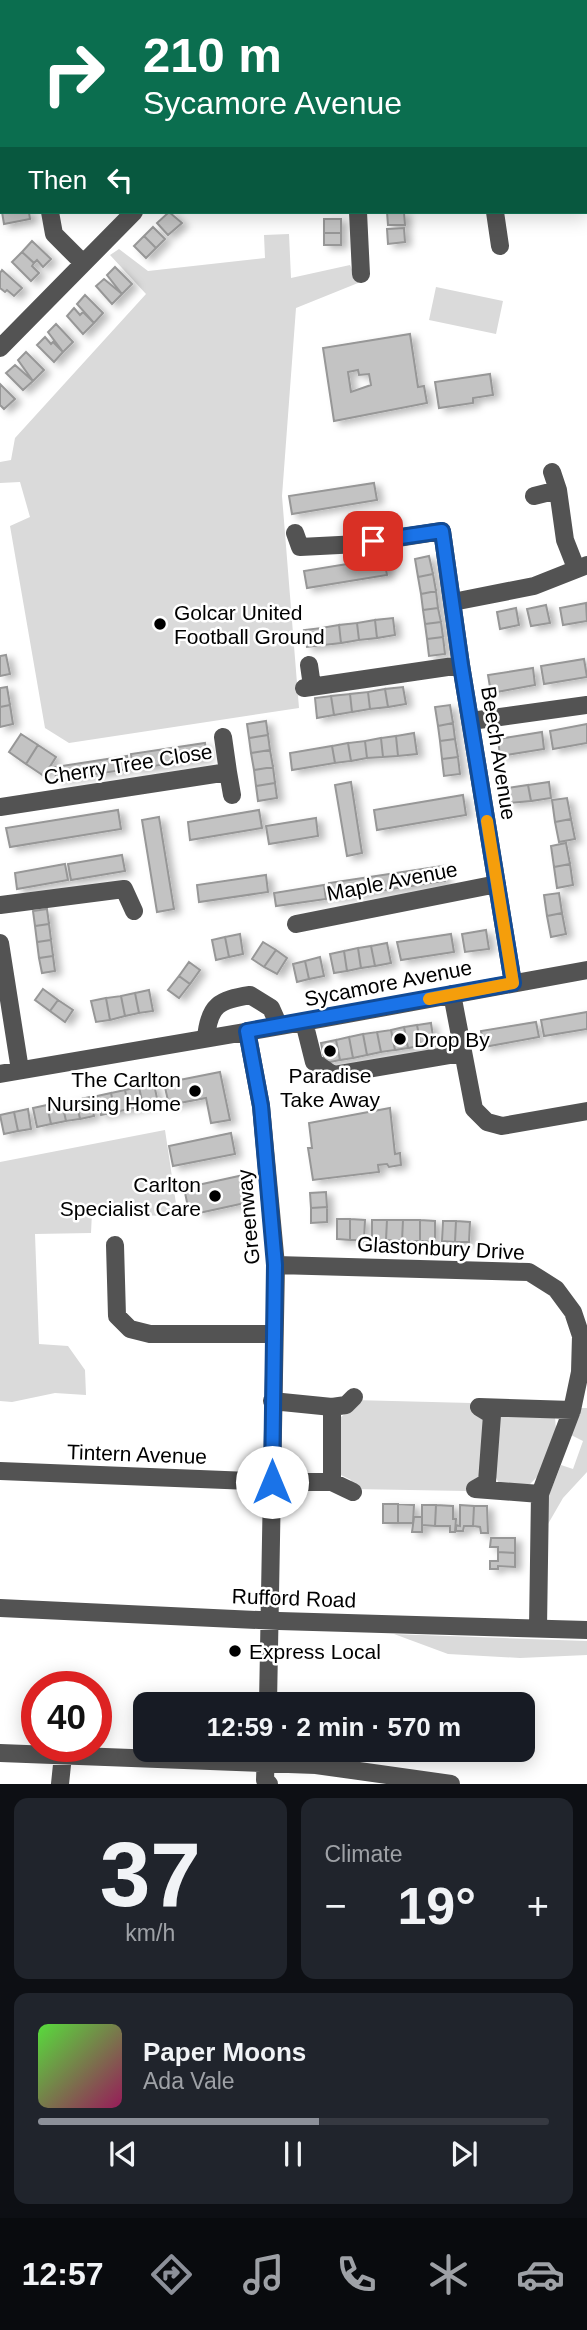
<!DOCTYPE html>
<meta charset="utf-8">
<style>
body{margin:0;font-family:Arial,sans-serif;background:#20242c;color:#f1f3f6;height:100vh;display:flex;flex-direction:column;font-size:26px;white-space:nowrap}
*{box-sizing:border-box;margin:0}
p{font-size:23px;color:#9ea1a6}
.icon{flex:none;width:38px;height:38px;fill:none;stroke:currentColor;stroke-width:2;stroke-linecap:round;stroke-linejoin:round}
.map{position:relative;height:1784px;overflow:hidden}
.panel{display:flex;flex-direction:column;gap:14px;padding:14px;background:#0d0f14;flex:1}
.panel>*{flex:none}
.banner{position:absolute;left:0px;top:0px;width:588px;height:214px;box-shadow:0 4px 18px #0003;background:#0b6e4f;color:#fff;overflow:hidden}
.speed{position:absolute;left:21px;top:1671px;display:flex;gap:14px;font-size:35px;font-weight:700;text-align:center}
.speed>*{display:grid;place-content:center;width:91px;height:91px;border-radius:50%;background:#171b24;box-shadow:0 4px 18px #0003;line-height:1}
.speed .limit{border:10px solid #d22;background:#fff;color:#111}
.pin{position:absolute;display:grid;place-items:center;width:60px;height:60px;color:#fff;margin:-30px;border-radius:14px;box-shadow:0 4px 10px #0006}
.me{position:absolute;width:77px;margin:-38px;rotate:0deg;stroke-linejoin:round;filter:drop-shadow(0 0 5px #0008)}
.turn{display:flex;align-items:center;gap:24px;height:147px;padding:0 28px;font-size:32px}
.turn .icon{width:91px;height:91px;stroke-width:2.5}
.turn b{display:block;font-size:49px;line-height:60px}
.then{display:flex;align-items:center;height:66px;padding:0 28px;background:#0003;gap:14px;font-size:26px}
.big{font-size:52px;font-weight:600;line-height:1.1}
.panel .tile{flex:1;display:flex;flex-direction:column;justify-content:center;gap:10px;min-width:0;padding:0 24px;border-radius:14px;background:#20242c}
.panel .dial{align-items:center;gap:0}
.dial b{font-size:91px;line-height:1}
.song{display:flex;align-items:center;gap:21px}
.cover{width:84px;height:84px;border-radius:10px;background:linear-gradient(135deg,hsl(110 70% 55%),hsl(330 70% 35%))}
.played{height:7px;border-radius:4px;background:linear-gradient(90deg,#8c9099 55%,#363941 55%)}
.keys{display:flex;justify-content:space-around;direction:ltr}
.heat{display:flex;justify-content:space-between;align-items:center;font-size:38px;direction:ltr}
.panel .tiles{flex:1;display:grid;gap:14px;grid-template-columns:1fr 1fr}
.tile:last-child{grid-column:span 2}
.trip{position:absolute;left:133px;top:1692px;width:402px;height:70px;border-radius:14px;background:#171b24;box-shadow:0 4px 18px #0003;font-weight:600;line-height:70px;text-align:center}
.tab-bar{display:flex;height:112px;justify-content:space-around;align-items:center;background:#090b0e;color:#9ea1a6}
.tab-bar .icon{width:49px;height:49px}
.tab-bar .selected{color:#8c9099}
.tab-bar b{font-size:32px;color:#f1f3f6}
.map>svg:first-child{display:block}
</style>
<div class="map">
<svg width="587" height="1784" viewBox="0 0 587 1784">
<defs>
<filter id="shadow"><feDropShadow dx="6" dy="3.5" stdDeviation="3.5" flood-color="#0004"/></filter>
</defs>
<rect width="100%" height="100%" fill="#fff"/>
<path fill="#dadada" d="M289 234 291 278 350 265 358 283 296 308 282 496 299 708 69 743 45 728 10 526 30 517 20 482 0 483V462L11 460 15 438 146 294 110 255 119 249 148 271 265 258 264 235Z
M436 287 503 301 496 334 429 320Z
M165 1130 178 1217 92 1212 91 1233 35 1234 39 1344 68 1346 85 1370 86 1395 55 1393 12 1402 0 1401V1162Z
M353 1400 471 1403V1411L481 1416 485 1425 481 1475 468 1483 467 1491 353 1489 351 1480 341 1475V1417L351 1409Z
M580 1408H587V1472L563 1498 548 1524 547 1500 561 1465 573 1469 583 1441 571 1435Z
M503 1412 555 1417 556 1430 538 1476 530 1484H499L494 1473 496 1419Z
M394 1634 587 1641V1655L520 1658 448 1654Z"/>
<path fill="#c3c3c3" stroke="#979797" stroke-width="2" fill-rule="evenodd" filter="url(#shadow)" d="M2 212H29L30 219 4 224Z
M169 212 182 223 168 235 157 223Z
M387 212H404L405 225H388Z
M324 219H341V233H324Z
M153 227 165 239 156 248 144 236Z
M404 228 405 242 388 244 387 229Z
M324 233H341V245H324Z
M144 236 156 248 146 258 134 246Z
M32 241 51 259 43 267 37 260 34 263 22 252Z
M22 252 34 263 32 266 39 273 31 281 12 262Z
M115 267 132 284 122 294 107 275Z
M2 270 22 288 14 296 7 290 5 292 0 288V273Z
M104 279 122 294 112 304 96 286Z
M85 295 103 313 94 323 77 304Z
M74 308 80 315 83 312 94 323 83 334 67 316Z
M56 324 73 342 63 352 48 332Z
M410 334 418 387 424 386 427 403 334 421 323 348ZM358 370 359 375 369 374 371 385 351 392 348 372Z
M45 337 51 344 53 342 63 352 54 362 37 345Z
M26 352 44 370 33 381 18 360Z
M15 365 33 381 23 390 6 373Z
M490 374 493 395 473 398V403L439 408 435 382Z
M0 384 15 399 4 409 0 405Z
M374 483 377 500 292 514 289 496Z
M429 556 433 574 418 577 415 559Z
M384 558 387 575 307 588 304 571Z
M433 574 436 591 421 594 418 577Z
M436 591 438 608 423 610 421 594Z
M586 603 587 621 563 625 560 608Z
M546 605 550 623 531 626 527 609Z
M438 608 441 622 425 624 423 610Z
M516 608 519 625 500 629 497 612Z
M393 618 395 635 377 638 375 620Z
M375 620 377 638 359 640 357 623Z
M441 622 443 637 427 639 425 624Z
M357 623 359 640 341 643 339 625Z
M339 625 341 643 324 645 321 628Z
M321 628 324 645 307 647 304 630Z
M443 637 445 654 429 656 427 639Z
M6 655 10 674 0 676V656Z
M584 659 587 677 544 684 541 666Z
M533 668 535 685 491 693 488 675Z
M7 687 10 705 0 707V688Z
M403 687 406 704 388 707 385 689Z
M385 689 388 707 370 709 368 692Z
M368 692 370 709 352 712 350 694Z
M350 694 352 712 334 715 331 696Z
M331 696 334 715 317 718 315 698Z
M10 705 13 724 0 727V707Z
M450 705 453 723 438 726 435 707Z
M266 721 268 735 249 738 247 724Z
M453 723 455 739 440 741 438 726Z
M587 724V743L553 749 550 731Z
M542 732 544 749 500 756 498 739Z
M414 733 417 754 398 756 396 736Z
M21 734 38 745 26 764 9 752Z
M268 735 270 750 251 753 249 738Z
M396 736 398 756 383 757 381 738Z
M381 738 383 757 367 758 365 741Z
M455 739 458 757 442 759 440 741Z
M365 741 367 758 351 761 348 743Z
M205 743 207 758 133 769 131 754Z
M348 743 351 761 335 763 332 746Z
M38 745 56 757 44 776 26 764Z
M332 746 335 763 292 770 290 753Z
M270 750 273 767 254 770 251 753Z
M127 756 129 769 56 780 55 767Z
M458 757 460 774 444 776 442 759Z
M273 767 275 783 256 786 254 770Z
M351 782 362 853 347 856 335 785Z
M549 782 551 798 531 801 528 785Z
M275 783 277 798 258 801 256 786Z
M528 785 531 801 509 803 507 788Z
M463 795 466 815 377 830 374 810Z
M567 798 571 819 555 822 552 800Z
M118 810 121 829 10 847 6 828Z
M259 810 262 828 190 840 188 822Z
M159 817 174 909 157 912 142 820Z
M316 818 318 836 269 844 266 826Z
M571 819 575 839 559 842 555 822Z
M566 843 570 864 554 867 551 846Z
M122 855 125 871 71 880 68 864Z
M65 864 68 880 17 889 15 873Z
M570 864 573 885 557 888 554 867Z
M443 866 445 881 331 898 329 883Z
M266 875 268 892 199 902 197 885Z
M324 885 326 899 276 906 274 893Z
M559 893 562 913 547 916 544 895Z
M47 909 49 924 35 926 33 911Z
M562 913 566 934 551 937 547 916Z
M49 924 51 940 37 942 35 926Z
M486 930 489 949 465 952 462 934Z
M240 934 243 954 229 957 225 937Z
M451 934 454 952 401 960 397 942Z
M225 937 229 957 216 960 212 940Z
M51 940 53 956 39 958 37 942Z
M263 942 276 950 264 967 252 959Z
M387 943 391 963 375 966 371 946Z
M371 946 375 966 361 968 358 948Z
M358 948 361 968 347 971 344 951Z
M276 950 287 958 277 974 264 967Z
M344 951 347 971 334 973 330 954Z
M53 956 55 971 42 973 39 958Z
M320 957 324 976 309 979 305 961Z
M305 961 309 979 297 982 293 964Z
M189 962 200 970 190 984 179 976Z
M179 976 190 984 179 998 168 990Z
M43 989 58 1000 50 1011 35 1000Z
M149 990 153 1011 139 1013 135 993Z
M135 993 139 1013 125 1016 121 996Z
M121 996 125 1016 110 1020 106 998Z
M106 998 110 1020 96 1022 91 1001Z
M58 1000 73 1010 65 1022 50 1011Z
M587 1012V1029L544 1036 541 1020Z
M536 1022 539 1037 484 1047 481 1031Z
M431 1023 434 1044 421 1046 417 1025Z
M417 1025 421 1046 408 1048 404 1027Z
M404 1027 408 1048 395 1050 391 1030Z
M391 1030 395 1050 381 1052 377 1032Z
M377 1032 381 1052 367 1055 363 1034Z
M363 1034 367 1055 353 1058 349 1037Z
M349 1037 353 1058 340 1060 336 1040Z
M336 1040 340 1060 325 1063 321 1043Z
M220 1072 230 1120 211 1123 206 1098 169 1105 164 1083Z
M154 1084 158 1103 143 1106 139 1087Z
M139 1087 143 1106 129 1109 125 1090Z
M125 1090 129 1109 115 1112 111 1093Z
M111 1093 115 1112 101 1115 97 1096Z
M90 1097 94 1116 80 1119 76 1100Z
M76 1100 80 1119 66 1121 62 1103Z
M62 1103 66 1121 51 1124 47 1105Z
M47 1105 51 1124 37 1127 33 1108Z
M390 1108 395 1154 400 1153 401 1165 389 1167 387 1164 378 1165 379 1172 313 1180 308 1148H312L309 1123Z
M28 1109 31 1129 18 1131 14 1112Z
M14 1112 18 1131 4 1134 0 1115Z
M231 1133 235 1154 173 1166 169 1146Z
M239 1176 245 1203 199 1213 197 1206 188 1207 184 1188Z
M326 1192 327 1207 311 1208 310 1193Z
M327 1207V1222L311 1223V1208Z
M337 1219H350V1240L337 1239Z
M350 1219 365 1220 364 1240H350Z
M372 1220H387L386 1240H372Z
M387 1220H403L402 1241 386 1240Z
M403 1220H420V1241H402Z
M420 1220 435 1221V1242L420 1241Z
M443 1221H456L455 1242 442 1241Z
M456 1221 470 1222 469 1242H455Z
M383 1504H398V1523H383Z
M398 1504 414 1505 413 1523H398Z
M422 1505H436L435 1526 422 1525Z
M436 1505 453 1506V1519H456L455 1532H450V1526H435Z
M460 1505 474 1506 473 1526H464L463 1531H456V1525L460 1526Z
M474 1506H487L488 1533H481L480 1527 473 1526Z
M414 1517H422V1532H412Z
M491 1538H515V1553L498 1552V1547H490Z
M498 1552 515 1553V1567L498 1566V1569H490V1561H498Z"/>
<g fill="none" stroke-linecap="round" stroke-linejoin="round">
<path stroke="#535353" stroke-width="18" d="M15 0V2
M160 0 161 2
M586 112H587
M50 212 54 234 82 262
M358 212 361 274
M495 212 500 246
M0 348 134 212
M552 472 558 490 565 540 576 568
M534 496 558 490
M295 533 300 547 359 544 442 531 461 665 513 983
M453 602 534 586 587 565
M309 665 312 686
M304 688 461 665
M471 721 587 705
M228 772 232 795
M0 807 228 772 223 737
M0 905 124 889 134 911
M296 924 497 884
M0 943 20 1070
M452 994 474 1109 487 1122 502 1126 587 1111
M304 1022 314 1062 333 1075 462 1053
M247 1031 261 1106 276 1265 268 1704
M206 1038C209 1005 219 1000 250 995L271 1008 279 1026
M0 1074 304 1022 587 970
M115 1245 117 1316 130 1329 150 1334H274
M276 1265 529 1272 556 1289 573 1312 581 1336 580 1372 572 1410 540 1494 538 1628
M332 1407 346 1405 354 1397
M0 1471 272 1482H332V1407L272 1401
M332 1482 353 1492
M540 1494 475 1489 487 1482 492 1415 479 1407 572 1410
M0 1608 279 1621 587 1630
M266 1750 265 1780 269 1784
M0 1753 316 1765 451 1784
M60 1784 63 1755"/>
</g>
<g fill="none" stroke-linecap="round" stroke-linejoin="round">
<g stroke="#114b97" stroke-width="18">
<path id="route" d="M272 1482 275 1265 261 1106 247 1031 513 983 461 665 442 531 373 541"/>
</g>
<use href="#route" stroke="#1a73e8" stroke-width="12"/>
<path stroke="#f59e0b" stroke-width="12" d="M429 999 513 983 487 821"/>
</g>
<g fill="#000" stroke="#fff" stroke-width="2.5">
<circle cx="160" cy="624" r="7"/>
<circle cx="400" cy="1039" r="7"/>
<circle cx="330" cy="1051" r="7"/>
<circle cx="195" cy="1091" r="7"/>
<circle cx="215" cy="1196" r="7"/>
<circle cx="235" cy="1651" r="7"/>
</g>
<g text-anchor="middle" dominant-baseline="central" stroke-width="5" stroke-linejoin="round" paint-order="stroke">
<g font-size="21" fill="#000" stroke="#fff" text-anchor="start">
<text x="174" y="612">Golcar United<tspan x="174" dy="24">Football Ground</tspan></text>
<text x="414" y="1039">Drop By</text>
<text x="330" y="1075" text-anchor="middle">Paradise<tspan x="330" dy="24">Take Away</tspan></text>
<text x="181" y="1079" text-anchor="end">The Carlton<tspan x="181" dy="24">Nursing Home</tspan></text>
<text x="201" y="1184" text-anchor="end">Carlton<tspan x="201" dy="24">Specialist Care</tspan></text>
<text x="249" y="1651">Express Local</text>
</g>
<g font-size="21" fill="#000" stroke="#fff">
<text transform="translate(499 753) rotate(81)">Beech Avenue</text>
<text transform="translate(128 764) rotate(-9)">Cherry Tree Close</text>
<text transform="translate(392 881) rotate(-11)">Maple Avenue</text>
<text transform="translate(388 983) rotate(-11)">Sycamore Avenue</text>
<text transform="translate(248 1217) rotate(-95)">Greenway</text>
<text transform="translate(441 1248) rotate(3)">Glastonbury Drive</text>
<text transform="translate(137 1454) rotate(2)">Tintern Avenue</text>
<text transform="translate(294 1598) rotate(2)">Rufford Road</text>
</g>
</g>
</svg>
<div class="speed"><div class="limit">40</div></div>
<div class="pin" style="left:373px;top:541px;background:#d93025"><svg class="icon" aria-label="arrive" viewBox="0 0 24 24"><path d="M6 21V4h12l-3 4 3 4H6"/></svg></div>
<svg class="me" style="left:272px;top:1482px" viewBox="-20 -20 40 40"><circle r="19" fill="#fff"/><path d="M0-13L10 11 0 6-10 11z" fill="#1a73e8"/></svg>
<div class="trip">12:59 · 2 min · 570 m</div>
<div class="banner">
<div class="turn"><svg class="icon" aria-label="right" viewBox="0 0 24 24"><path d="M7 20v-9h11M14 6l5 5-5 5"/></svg><div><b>210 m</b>Sycamore Avenue</div></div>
<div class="then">Then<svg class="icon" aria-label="left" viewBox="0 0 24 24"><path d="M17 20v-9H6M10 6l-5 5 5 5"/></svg></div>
</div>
</div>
<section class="panel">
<div class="tiles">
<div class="tile dial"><b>37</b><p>km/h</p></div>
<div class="tile"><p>Climate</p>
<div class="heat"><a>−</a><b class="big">19°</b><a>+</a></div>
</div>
<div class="tile">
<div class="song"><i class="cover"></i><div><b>Paper Moons</b><p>Ada Vale</p></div></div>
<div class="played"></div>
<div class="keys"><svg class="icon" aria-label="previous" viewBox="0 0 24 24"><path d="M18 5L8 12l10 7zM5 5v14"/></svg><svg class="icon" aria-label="pause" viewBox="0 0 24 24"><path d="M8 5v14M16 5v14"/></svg><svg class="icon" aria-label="next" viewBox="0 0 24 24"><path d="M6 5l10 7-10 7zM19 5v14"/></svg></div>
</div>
</div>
</section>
<nav class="tab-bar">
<b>12:57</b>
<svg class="icon selected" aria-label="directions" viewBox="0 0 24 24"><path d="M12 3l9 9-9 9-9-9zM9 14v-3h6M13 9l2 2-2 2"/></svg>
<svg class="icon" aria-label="music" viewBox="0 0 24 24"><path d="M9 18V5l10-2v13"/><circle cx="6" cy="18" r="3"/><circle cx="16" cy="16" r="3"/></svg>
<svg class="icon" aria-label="phone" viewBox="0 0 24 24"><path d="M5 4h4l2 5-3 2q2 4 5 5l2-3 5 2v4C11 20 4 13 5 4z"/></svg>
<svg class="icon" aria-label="climate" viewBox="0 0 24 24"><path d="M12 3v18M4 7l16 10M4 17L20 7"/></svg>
<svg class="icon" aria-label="car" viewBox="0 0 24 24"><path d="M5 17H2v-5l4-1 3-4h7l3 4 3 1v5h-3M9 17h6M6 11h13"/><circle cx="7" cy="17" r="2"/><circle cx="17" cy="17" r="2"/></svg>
</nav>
